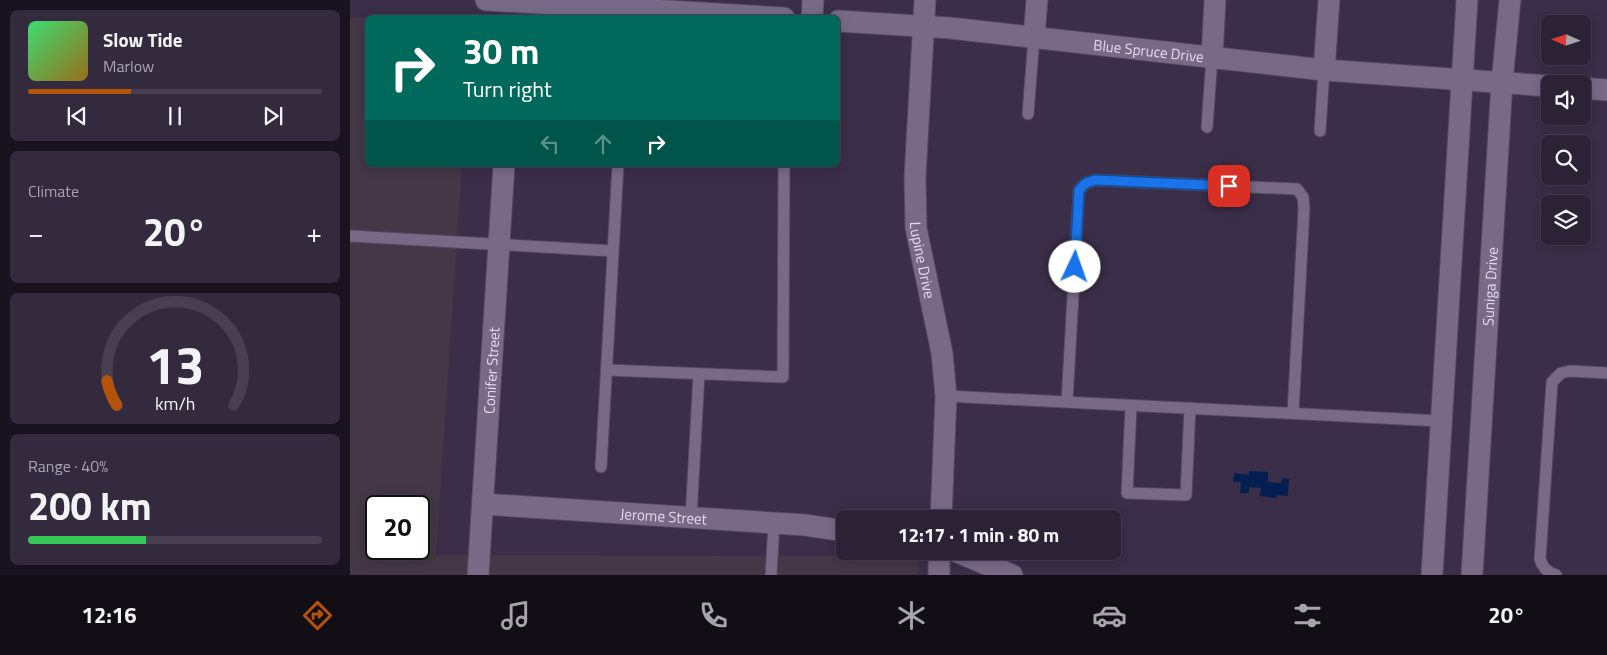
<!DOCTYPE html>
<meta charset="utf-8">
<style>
body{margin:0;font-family:"Titillium Web",sans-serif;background:#342a3e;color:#f1f3f6;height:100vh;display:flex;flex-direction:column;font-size:19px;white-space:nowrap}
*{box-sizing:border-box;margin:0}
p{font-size:16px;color:#a6a4ad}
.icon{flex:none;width:28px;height:28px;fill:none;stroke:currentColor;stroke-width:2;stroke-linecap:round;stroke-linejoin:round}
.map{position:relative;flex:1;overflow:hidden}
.drawer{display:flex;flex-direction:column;gap:10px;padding:10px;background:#18131e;width:350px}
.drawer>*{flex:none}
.banner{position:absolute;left:15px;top:15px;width:475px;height:152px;border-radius:8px;box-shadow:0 2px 12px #0003,0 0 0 1px #483f51;background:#00695c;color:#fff;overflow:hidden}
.needle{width:32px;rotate:273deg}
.buttons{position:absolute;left:1191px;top:15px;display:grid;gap:10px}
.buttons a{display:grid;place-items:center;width:50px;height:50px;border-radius:8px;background:#2c2236;box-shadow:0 2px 12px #0003,0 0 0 1px #483f51;font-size:25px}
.speed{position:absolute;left:15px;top:495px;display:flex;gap:10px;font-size:25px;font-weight:700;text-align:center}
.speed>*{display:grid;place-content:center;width:65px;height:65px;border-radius:50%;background:#2c2236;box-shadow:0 2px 12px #0003,0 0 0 1px #483f51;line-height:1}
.speed .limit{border:2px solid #111;border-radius:8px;background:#fff;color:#111}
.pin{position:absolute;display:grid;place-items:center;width:42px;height:42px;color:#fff;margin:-21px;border-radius:10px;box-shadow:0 2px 8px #0006}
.me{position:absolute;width:55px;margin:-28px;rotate:3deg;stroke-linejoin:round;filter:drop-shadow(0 0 4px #0008)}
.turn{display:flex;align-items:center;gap:18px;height:105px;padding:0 15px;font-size:22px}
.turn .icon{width:65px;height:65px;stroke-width:2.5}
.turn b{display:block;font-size:35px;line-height:42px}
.lanes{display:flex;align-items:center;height:48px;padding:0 15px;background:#0003;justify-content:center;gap:25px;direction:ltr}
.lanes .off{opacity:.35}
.big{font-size:38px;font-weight:700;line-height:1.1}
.drawer .widget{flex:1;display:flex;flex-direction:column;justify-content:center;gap:8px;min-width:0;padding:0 18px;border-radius:8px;background:#342a3e}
.drawer .dial{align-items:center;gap:0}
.dial svg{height:130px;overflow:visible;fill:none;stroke:#483f51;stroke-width:7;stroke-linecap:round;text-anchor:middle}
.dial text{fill:#f1f3f6;stroke:none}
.song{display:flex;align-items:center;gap:15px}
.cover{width:60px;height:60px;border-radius:8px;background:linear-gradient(135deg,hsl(140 70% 55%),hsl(40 70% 35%))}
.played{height:5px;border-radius:2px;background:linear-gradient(90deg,#b45309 35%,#483f51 35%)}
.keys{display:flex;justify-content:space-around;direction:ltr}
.heat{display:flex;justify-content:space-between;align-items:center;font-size:28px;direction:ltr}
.charge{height:8px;border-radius:4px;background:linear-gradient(90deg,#34c759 40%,#483f51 0)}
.trip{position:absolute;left:486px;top:510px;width:285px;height:50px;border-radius:8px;background:#2c2236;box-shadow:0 2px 12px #0003,0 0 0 1px #483f51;font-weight:700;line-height:50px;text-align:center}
.dock{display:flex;height:80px;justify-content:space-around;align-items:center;background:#120e16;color:#a6a4ad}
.dock .icon{width:35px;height:35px}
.dock .active{color:#b45309}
.dock b{font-size:22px;color:#f1f3f6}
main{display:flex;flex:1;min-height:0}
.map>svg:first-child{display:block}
</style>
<main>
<section class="drawer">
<div class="widget">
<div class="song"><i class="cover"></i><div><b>Slow Tide</b><p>Marlow</p></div></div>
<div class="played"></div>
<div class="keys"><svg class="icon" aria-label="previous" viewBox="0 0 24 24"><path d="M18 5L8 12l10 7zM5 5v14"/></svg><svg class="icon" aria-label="pause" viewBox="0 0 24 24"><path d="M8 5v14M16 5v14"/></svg><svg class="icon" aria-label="next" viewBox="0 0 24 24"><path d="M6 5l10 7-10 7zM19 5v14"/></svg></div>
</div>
<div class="widget"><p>Climate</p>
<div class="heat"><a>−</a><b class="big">20°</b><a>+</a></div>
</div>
<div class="widget dial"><svg viewBox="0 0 100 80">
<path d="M14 69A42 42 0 1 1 86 69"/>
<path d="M14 69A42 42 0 0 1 8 54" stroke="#b45309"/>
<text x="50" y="56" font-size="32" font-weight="700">13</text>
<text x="50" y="72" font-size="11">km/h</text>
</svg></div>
<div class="widget"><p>Range · 40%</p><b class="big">200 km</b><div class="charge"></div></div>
</section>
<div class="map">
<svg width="1257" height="575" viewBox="0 0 1257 575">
<rect width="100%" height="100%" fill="#3a2e48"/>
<path fill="#443746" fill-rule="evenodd" d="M0 17 17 18 18 165H112L86 555 570 556 568 575H0ZM26 506H69V549H26Z"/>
<path fill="#041e52" d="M899 471 918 472V482L931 483 932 478 939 479 938 496 927 495 926 498 910 496 911 488 899 487V493H890L891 482H883L884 473 899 475Z"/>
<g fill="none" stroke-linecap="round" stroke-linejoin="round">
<g stroke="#53495f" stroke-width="13">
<path id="service" d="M678 114 684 37
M857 127 862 57
M970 131 974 70
M0 236 263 251
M257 370 433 377 434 165
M596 396 1091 421
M717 402 729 190 736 183 745 180 947 189 953 197 954 209 943 413
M781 406 777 493 836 495 840 408
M251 467 268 165
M341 518 349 374
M421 575 424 523
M1206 575C1197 572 1193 568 1190 559L1202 382 1211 373 1220 371 1257 373"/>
</g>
<g stroke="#53495f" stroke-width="23">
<g id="minor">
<path d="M136 0 434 18"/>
<path id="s1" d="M575 0 565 177 566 228 592 353 596 396 591 519"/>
<path d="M462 18 463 0"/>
<path id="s2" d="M488 21 600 28 974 70 1200 86"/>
<path d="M684 37 687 0"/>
<path d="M862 57 865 0"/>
<path d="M974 70 979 0"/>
<path d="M1232 88 1257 90"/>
<path id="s3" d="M133 504 455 525 495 531"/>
<path d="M605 551 662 575"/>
<path id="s4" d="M128 575 154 165"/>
<path d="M589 575V551"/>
<path d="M1082 575 1117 0"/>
<path id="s5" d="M1122 575 1152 82 1160 0"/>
</g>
</g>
<use href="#service" stroke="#786a87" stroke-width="11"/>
<use href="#minor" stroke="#786a87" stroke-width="21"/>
</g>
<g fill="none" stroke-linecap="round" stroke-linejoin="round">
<g stroke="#114b97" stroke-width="12">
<path id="route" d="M725 267 729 190 736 183 745 180 879 186"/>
</g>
<use href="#route" stroke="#1a73e8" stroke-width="9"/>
</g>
<g text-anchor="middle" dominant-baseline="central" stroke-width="5" stroke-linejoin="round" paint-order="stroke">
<g font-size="15" fill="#e2daeb" stroke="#3a2e48">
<text stroke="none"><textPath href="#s2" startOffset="312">Blue Spruce Drive</textPath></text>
<text stroke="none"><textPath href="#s1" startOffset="261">Lupine Drive</textPath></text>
<text stroke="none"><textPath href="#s5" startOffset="289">Suniga Drive</textPath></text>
<text stroke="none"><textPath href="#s4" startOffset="205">Conifer Street</textPath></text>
<text stroke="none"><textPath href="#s3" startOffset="181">Jerome Street</textPath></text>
</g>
</g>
</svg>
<div class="buttons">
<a><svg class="needle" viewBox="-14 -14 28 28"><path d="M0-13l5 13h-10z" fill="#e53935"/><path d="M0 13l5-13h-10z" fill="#a6a4ad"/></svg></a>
<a><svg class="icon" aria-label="sound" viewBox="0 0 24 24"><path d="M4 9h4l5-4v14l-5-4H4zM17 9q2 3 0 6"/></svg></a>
<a><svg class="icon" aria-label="search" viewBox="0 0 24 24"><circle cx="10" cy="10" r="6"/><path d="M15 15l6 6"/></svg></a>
<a><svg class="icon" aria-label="layers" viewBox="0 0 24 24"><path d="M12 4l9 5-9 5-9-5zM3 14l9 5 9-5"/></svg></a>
</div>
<div class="speed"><div class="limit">20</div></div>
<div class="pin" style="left:879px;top:186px;background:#d93025"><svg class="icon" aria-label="arrive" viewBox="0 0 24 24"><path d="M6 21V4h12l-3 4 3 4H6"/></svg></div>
<svg class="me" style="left:725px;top:267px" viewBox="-20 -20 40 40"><circle r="19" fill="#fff"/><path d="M0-13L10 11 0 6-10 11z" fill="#1a73e8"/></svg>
<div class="trip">12:17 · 1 min · 80 m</div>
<div class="banner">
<div class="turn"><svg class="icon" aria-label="right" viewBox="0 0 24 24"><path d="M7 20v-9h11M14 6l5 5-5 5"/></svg><div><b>30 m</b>Turn right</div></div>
<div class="lanes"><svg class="icon off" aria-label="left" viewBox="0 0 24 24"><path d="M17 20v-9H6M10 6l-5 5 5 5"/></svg><svg class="icon off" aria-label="ahead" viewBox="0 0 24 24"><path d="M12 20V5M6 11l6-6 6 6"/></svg><svg class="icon" aria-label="right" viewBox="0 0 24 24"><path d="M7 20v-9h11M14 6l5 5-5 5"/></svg></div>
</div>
</div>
</main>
<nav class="dock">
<b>12:16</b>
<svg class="icon active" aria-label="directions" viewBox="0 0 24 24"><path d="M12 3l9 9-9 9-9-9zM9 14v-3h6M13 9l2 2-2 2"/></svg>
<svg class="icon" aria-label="music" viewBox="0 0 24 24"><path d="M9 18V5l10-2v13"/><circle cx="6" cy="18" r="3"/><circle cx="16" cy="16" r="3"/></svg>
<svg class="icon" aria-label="phone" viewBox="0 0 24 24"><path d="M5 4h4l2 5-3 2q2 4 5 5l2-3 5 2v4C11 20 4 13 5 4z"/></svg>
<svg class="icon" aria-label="climate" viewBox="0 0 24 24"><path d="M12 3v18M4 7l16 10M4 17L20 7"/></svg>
<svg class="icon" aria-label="car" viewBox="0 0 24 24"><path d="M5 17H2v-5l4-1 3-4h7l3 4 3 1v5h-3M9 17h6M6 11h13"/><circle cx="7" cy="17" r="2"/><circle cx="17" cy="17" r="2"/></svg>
<svg class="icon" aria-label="filters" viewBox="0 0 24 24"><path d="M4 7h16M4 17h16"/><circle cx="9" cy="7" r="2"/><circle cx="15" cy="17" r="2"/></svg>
<b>20°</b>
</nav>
